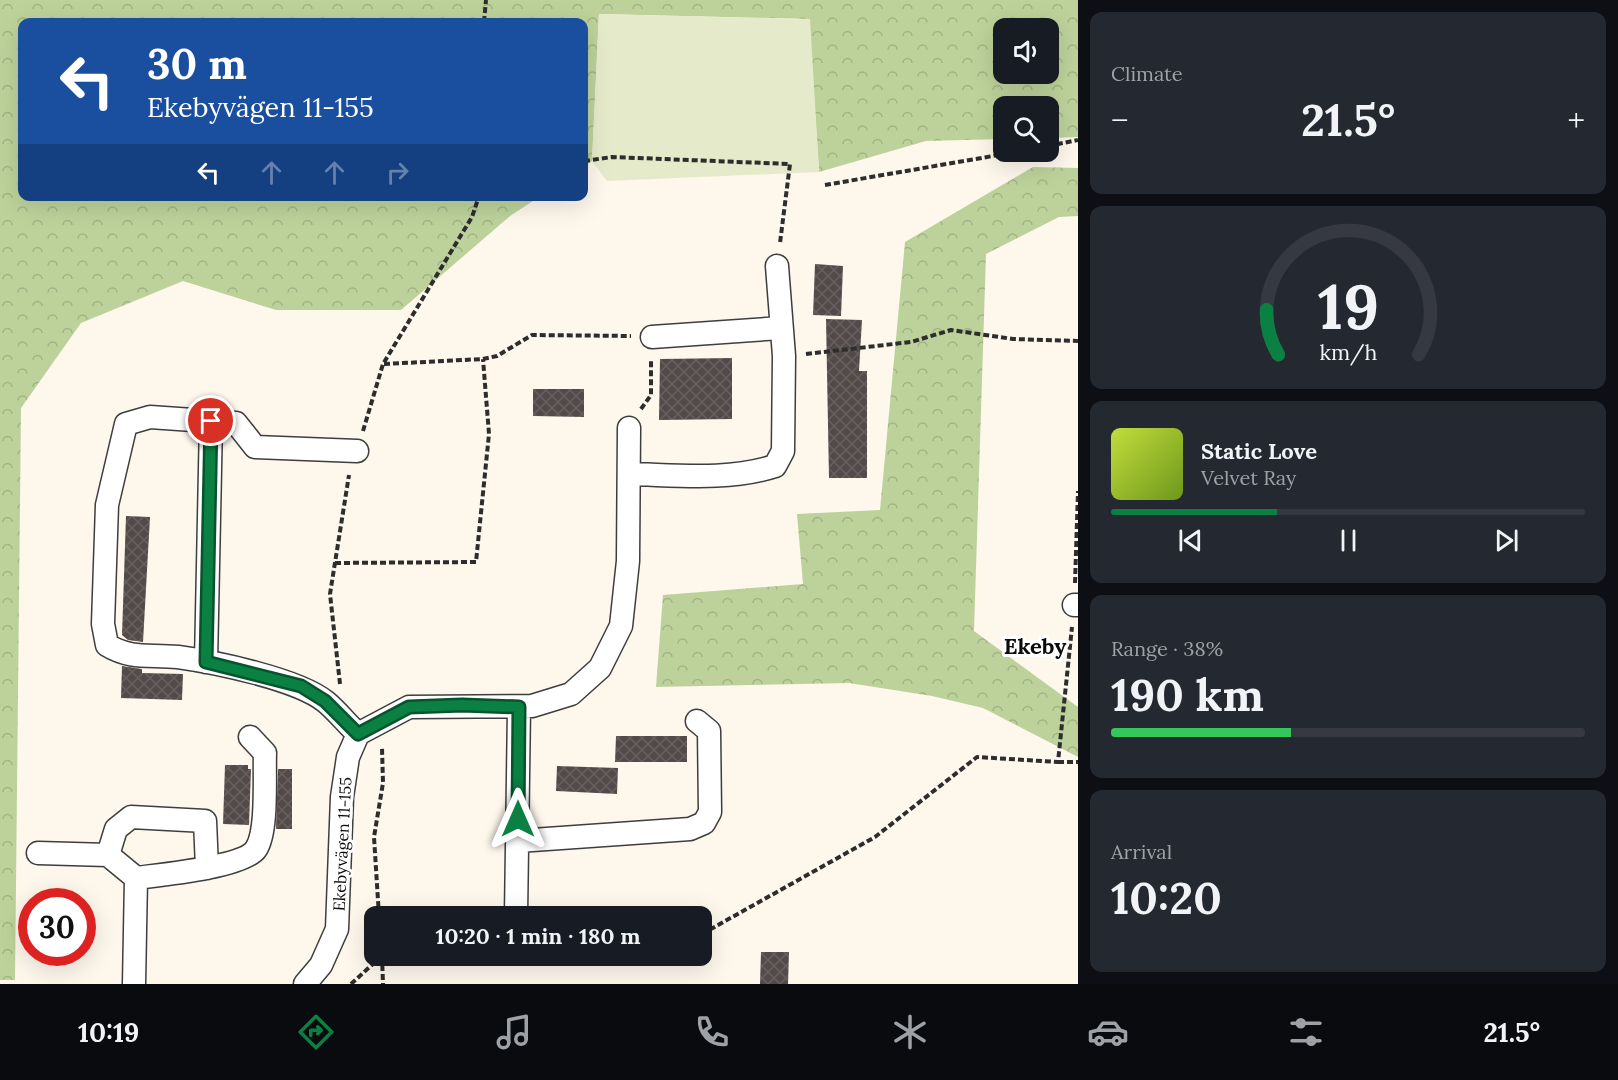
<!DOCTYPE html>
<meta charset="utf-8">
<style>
body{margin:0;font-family:Lora,serif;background:#242831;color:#f1f3f6;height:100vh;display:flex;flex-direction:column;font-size:22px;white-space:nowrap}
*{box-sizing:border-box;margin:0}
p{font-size:20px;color:#9ea1a6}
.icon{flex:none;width:33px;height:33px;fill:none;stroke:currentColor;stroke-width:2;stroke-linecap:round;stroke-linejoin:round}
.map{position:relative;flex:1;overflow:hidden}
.panel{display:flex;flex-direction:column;gap:12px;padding:12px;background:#0d0f14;width:540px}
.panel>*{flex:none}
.top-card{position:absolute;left:18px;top:18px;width:570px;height:183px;border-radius:12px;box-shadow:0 6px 24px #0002;background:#1a4fa0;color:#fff;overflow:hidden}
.fabs{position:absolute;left:993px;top:18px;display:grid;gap:12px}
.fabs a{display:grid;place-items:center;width:66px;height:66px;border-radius:12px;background:#171b24;box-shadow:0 6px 24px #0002;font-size:30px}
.speed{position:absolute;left:18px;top:888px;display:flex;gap:12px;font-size:30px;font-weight:700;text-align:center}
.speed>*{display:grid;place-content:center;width:78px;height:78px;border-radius:50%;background:#171b24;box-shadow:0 6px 24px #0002;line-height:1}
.speed .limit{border:9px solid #d22;background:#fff;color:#111}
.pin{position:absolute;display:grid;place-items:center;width:51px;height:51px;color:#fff;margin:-26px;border:3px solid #fff;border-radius:50%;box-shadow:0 2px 6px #0007}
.me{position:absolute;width:66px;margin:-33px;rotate:0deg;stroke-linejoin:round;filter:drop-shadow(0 0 4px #0008)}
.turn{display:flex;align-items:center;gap:21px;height:126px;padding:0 30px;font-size:27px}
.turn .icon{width:78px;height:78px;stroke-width:2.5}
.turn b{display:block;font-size:42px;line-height:51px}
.lanes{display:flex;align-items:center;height:57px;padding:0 30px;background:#0003;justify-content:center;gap:30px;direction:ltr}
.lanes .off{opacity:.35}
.big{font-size:45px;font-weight:700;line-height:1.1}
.panel .widget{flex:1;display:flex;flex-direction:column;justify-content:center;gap:9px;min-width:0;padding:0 21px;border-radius:12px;background:#242831}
.panel .dial{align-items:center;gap:0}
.dial svg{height:156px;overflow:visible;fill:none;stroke:#363941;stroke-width:7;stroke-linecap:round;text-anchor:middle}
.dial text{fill:#f1f3f6;stroke:none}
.song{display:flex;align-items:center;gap:18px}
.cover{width:72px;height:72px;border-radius:9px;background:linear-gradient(135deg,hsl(70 70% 55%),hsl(80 70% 35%))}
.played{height:6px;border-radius:3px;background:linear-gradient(90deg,#0b8043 35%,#363941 35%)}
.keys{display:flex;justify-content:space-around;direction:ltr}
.heat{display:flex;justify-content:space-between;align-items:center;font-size:33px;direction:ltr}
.charge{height:9px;border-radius:4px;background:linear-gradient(90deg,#34c759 38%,#363941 0)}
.trip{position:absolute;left:364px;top:906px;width:348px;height:60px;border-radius:12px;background:#171b24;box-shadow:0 6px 24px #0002;font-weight:700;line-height:60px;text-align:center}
.menu{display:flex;height:96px;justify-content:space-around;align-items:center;background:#090b0e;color:#9ea1a6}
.menu .icon{width:42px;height:42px}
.menu .active{color:#0b8043}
.menu b{font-size:27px;color:#f1f3f6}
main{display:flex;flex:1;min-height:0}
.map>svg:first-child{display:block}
</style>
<main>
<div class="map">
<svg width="1078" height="984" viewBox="0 0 1078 984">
<defs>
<pattern id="forest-crowns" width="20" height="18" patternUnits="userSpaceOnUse" patternTransform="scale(1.5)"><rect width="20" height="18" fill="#bdd29b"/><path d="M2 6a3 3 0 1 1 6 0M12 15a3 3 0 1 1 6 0" fill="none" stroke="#a1b384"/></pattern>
<pattern id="building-cross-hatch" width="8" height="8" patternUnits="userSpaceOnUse" patternTransform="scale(1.5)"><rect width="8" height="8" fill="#524b49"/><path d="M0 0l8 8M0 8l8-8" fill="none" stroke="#66605f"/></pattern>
</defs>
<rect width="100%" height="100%" fill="#fdf7ec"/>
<path fill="url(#forest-crowns)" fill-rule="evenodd" d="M0 0H1078V137L1049 138 1048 106H1004L1003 139 926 141 819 172 809 19 599 14 592 161 584 167V22H22V196L539 197 510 216 401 310H276L183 281 81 323 21 408 15 980H0ZM1004 28H1048V74H1004Z
M1033 167 1078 168V216L1059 217 986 254 974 631 1078 707V757L983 708 932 696 849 683 656 687 663 595 803 584 797 514 880 510 905 242Z"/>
<path fill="#e5ebca" d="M599 14 810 19 819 172 607 181 592 161Z"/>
<path fill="url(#building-cross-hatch)" d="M815 264 843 266 841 316 813 315Z
M826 319 862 320 859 371H867V478H829Z
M732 358V419L659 420 660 359Z
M533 389H584V417L533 416Z
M126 516 150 517 143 642 128 640 122 635Z
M122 666 142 669V673L183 674 182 700 121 698Z
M616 736H687V762H615Z
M225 765H248V769H251L249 825 223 824Z
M557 766 618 768 617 794 556 791Z
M278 769H292V829H276Z
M761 952H789L788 984H760Z"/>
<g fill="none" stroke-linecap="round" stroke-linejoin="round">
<g stroke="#3e3e3e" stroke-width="25">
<path id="minor" d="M652 337 781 328
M357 451 255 447 236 423 150 417 126 424 107 505 103 624 107 645C132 660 150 654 178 657 214 662 298 679 326 702 337 711 347 724 358 734
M629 474C677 475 728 481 775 466L783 451 784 356 777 266
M1074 605H1078
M206 662 211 421
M518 841 690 829 704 823 710 812 709 731 697 721
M38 853 108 855 136 878C159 875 244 867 256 849 268 831 264 776 265 753L250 737
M108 855 116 829 131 817 205 821 207 868
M516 916 519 707
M134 984 136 878
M305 984 321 965 337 929 342 797 348 757 358 734 409 707 532 706 571 694 600 668 621 626 628 561 629 428"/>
</g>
<path stroke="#2d2d2d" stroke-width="4" stroke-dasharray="6 3" stroke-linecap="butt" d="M484 22 486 0
M1048 146 1078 140
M584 161 612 157 790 164 780 243
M825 185 1016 152
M806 354 911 342 951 330 1013 339 1078 341
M384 364 483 359 497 356 532 335 631 336
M641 409 651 395V359
M363 431 383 364 472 217 479 196
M335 563 476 562 489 434 483 359
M1075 583 1078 491
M340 684 330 594 349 475
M1058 762H1078
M379 916 374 837 383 783 382 748
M702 934 875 837 977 757 1058 762 1072 627
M382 956 383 984
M351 984 374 963 391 956"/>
<use href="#minor" stroke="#fff" stroke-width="22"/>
</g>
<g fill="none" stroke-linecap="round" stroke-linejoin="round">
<g stroke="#07532c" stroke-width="15">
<path id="route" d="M211 421 206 662 301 686 325 701 358 734 409 707 462 705 519 707 518 819"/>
</g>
<use href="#route" stroke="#0b8043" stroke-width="10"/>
</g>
<g text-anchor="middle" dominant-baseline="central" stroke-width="6" stroke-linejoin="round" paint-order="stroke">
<g font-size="16" fill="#0b0b0b" stroke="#fff">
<text transform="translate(342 844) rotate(-87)">Ekebyvägen 11-155</text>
</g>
<g font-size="22" font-weight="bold" fill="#0b0b0b" stroke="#fff">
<text x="1035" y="646">Ekeby</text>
</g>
</g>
</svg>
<div class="fabs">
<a><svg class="icon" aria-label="sound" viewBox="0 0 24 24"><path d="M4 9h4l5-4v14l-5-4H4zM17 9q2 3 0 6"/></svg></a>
<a><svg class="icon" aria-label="search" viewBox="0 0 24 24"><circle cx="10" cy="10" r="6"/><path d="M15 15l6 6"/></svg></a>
</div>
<div class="speed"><div class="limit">30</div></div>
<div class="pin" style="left:211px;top:421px;background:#d93025"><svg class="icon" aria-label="arrive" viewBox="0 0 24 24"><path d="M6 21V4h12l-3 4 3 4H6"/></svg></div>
<svg class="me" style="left:518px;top:819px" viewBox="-20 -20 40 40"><path d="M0-17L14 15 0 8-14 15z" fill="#0b8043" stroke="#fff" stroke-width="4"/></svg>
<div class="trip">10:20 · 1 min · 180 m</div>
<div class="top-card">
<div class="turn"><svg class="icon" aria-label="left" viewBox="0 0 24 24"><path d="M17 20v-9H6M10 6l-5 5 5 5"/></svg><div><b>30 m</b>Ekebyvägen 11-155</div></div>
<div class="lanes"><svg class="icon" aria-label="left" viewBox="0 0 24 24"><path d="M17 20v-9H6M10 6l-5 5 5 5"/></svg><svg class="icon off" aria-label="ahead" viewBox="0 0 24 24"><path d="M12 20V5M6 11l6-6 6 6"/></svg><svg class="icon off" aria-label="ahead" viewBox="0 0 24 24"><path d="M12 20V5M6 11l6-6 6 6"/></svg><svg class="icon off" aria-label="right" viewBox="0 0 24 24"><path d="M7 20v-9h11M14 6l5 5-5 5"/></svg></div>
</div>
</div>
<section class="panel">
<div class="widget"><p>Climate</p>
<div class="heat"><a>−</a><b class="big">21.5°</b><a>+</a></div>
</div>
<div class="widget dial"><svg viewBox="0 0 100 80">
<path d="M14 69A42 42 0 1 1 86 69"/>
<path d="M14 69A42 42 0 0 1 8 46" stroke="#0b8043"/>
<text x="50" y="56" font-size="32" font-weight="700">19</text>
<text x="50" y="72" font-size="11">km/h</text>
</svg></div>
<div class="widget">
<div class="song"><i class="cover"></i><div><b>Static Love</b><p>Velvet Ray</p></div></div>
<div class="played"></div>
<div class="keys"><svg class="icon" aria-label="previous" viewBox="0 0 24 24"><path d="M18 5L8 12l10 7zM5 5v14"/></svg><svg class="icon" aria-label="pause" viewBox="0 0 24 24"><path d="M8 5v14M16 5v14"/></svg><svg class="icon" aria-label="next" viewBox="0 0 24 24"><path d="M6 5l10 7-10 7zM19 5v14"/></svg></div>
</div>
<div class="widget"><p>Range · 38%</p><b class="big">190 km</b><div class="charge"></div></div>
<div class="widget"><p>Arrival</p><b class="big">10:20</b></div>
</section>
</main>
<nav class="menu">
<b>10:19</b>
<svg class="icon active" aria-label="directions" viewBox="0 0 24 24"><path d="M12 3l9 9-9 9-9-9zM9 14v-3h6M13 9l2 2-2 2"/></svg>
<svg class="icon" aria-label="music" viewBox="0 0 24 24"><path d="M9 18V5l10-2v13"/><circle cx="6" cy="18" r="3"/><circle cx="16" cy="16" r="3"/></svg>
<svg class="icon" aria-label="phone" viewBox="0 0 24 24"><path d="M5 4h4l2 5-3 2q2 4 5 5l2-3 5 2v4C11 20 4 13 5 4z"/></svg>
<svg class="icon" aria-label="climate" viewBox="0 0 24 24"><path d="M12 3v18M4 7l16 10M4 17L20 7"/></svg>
<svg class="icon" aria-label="car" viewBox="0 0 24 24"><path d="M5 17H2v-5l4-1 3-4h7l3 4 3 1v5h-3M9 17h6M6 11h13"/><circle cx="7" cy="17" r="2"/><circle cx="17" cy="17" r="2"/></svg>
<svg class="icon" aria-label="filters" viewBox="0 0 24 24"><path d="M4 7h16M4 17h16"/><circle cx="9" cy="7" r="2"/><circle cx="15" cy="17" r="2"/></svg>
<b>21.5°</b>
</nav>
